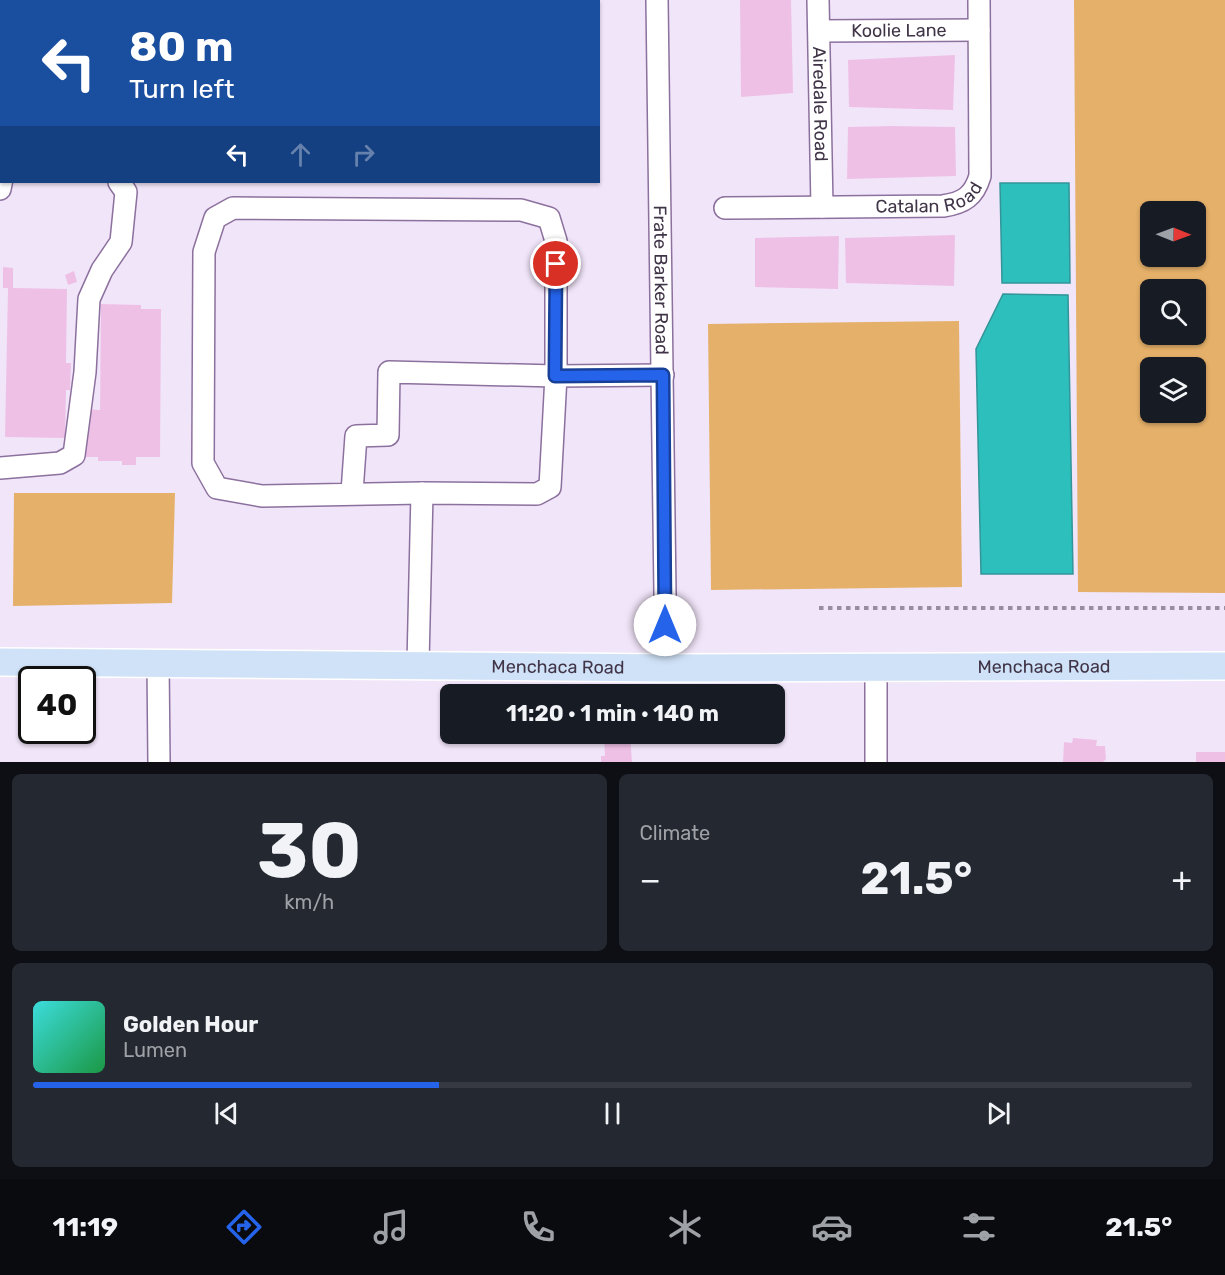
<!DOCTYPE html>
<meta charset="utf-8">
<style>
body{margin:0;font-family:Rubik,sans-serif;background:#242831;color:#f1f3f6;height:100vh;display:flex;flex-direction:column;font-size:22px;white-space:nowrap}
*{box-sizing:border-box;margin:0}
p{font-size:20px;color:#9ea1a6}
.icon{flex:none;width:33px;height:33px;fill:none;stroke:currentColor;stroke-width:2;stroke-linecap:round;stroke-linejoin:round}
.map{position:relative;height:762px;overflow:hidden}
.sheet{display:flex;flex-direction:column;gap:12px;padding:12px;background:#0d0f14;flex:1}
.sheet>*{flex:none}
.top-card{position:absolute;left:0px;top:0px;width:600px;height:183px;box-shadow:0 2px 4px #0004;background:#1a4fa0;color:#fff;overflow:hidden}
.needle{width:39px;rotate:91deg}
.buttons{position:absolute;left:1140px;top:201px;display:grid;gap:12px}
.buttons a{display:grid;place-items:center;width:66px;height:66px;border-radius:9px;background:#171b24;box-shadow:0 2px 4px #0004;font-size:30px}
.speed{position:absolute;left:18px;top:666px;display:flex;gap:12px;font-size:30px;font-weight:700;text-align:center}
.speed>*{display:grid;place-content:center;width:78px;height:78px;border-radius:50%;background:#171b24;box-shadow:0 2px 4px #0004;line-height:1}
.speed .limit{border:3px solid #111;border-radius:9px;background:#fff;color:#111}
.pin{position:absolute;display:grid;place-items:center;width:51px;height:51px;color:#fff;margin:-26px;border:3px solid #fff;border-radius:50%;box-shadow:0 2px 6px #0007}
.me{position:absolute;width:66px;margin:-33px;rotate:0deg;stroke-linejoin:round;filter:drop-shadow(0 0 4px #0008)}
.turn{display:flex;align-items:center;gap:21px;height:126px;padding:0 30px;font-size:27px}
.turn .icon{width:78px;height:78px;stroke-width:2.5}
.turn b{display:block;font-size:42px;line-height:51px}
.lanes{display:flex;align-items:center;height:57px;padding:0 30px;background:#0003;justify-content:center;gap:30px;direction:ltr}
.lanes .off{opacity:.35}
.big{font-size:45px;font-weight:700;line-height:1.1}
.sheet .tile{flex:1;display:flex;flex-direction:column;justify-content:center;gap:9px;min-width:0;padding:0 21px;border-radius:9px;background:#242831}
.sheet .dial{align-items:center;gap:0}
.dial b{font-size:78px;line-height:1}
.song{display:flex;align-items:center;gap:18px}
.cover{width:72px;height:72px;border-radius:9px;background:linear-gradient(135deg,hsl(180 70% 55%),hsl(140 70% 35%))}
.played{height:6px;border-radius:3px;background:linear-gradient(90deg,#2563eb 35%,#363941 35%)}
.keys{display:flex;justify-content:space-around;direction:ltr}
.heat{display:flex;justify-content:space-between;align-items:center;font-size:33px;direction:ltr}
.sheet .tiles{flex:1;display:grid;gap:12px;grid-template-columns:1fr 1fr}
.tile:last-child{grid-column:span 2}
.trip{position:absolute;left:440px;top:684px;width:345px;height:60px;border-radius:9px;background:#171b24;box-shadow:0 2px 4px #0004;font-weight:700;line-height:60px;text-align:center}
.tabs{display:flex;height:96px;justify-content:space-around;align-items:center;background:#090b0e;color:#9ea1a6}
.tabs .icon{width:42px;height:42px}
.tabs .on{color:#2563eb}
.tabs b{font-size:27px;color:#f1f3f6}
.map>svg:first-child{display:block}
</style>
<div class="map">
<svg width="1225" height="762" viewBox="0 0 1225 762">
<rect width="100%" height="100%" fill="#f1e5f9"/>
<path fill="#e5b069" fill-rule="evenodd" d="M1074 0H1225V593L1078 592ZM1150 212H1196V256H1150ZM1150 290H1196V334H1150ZM1150 368H1196V412H1150Z
M959 321 962 587 711 590 708 324Z
M14 493H175L172 603 13 606Z"/>
<path fill="#2dbfbc" stroke="#339599" stroke-width="1.5" d="M1000 183H1069L1070 283H1002Z
M1003 294 1068 295 1073 574H981L976 349Z"/>
<path fill="#efc0e6" d="M740 0H791L793 93 741 97Z
M955 55 953 110 849 107 848 60Z
M892 126 955 127 956 176 847 179 848 127Z
M955 235 954 286 846 283 845 238Z
M839 236 838 289 755 287V238Z
M3 267 13 268V288L67 289 66 363H71L70 390H66L65 438 5 437 8 288H3Z
M74 271 77 282 68 285 65 275Z
M101 304 141 305V309H161L160 457H136V465H122V461H98V457H84L85 409 100 410Z
M630 734 632 762H601V756H605L604 735Z
M1073 738 1097 740 1096 746H1105L1106 759 1103 762H1063L1064 742 1072 743Z
M1196 752H1225V762H1196Z"/>
<g fill="none" stroke-linecap="round" stroke-linejoin="round">
<g stroke="#8c709d" stroke-width="24">
<g id="minor">
<path d="M498 0V2"/>
<path id="s1" d="M657 0 666 668"/>
<path id="s2" d="M818 0 822 207"/>
<path d="M2 2V0"/>
<path d="M281 2V0"/>
<path id="s3" d="M819 31 979 30"/>
<path d="M0 83 2 33"/>
<path d="M0 115 2 148"/>
<path d="M0 189 2 179"/>
<path id="s4" d="M725 208 943 206C964 203 974 196 980 176L979 0"/>
<path d="M0 468 60 463 74 455 85 372 89 299 102 270 121 242 126 192 119 182"/>
<path d="M352 492 356 436 388 435 389 372 556 376V241L549 218 521 210 233 208 215 218 204 252 203 463 217 488 262 496 422 493"/>
<path d="M158 661 159 762"/>
<path d="M418 663 422 493 537 494 550 487 556 376 663 375"/>
<path d="M876 762V668"/>
</g>
</g>
<g stroke="#fff" stroke-width="30">
<g id="major">
<path id="s5" d="M0 662 666 668 1225 666"/>
</g>
</g>
<path stroke="#998da1" stroke-width="4" stroke-dasharray="4.5 4.5" stroke-linecap="butt" d="M819 608H1225"/>
<use href="#minor" stroke="#fff" stroke-width="21"/>
<use href="#major" stroke="#d0e2f8" stroke-width="27"/>
</g>
<g fill="none" stroke-linecap="round" stroke-linejoin="round">
<g stroke="#184099" stroke-width="15">
<path id="route" d="M556 264 555 376 663 375 665 625"/>
</g>
<use href="#route" stroke="#2563eb" stroke-width="10"/>
</g>
<g text-anchor="middle" dominant-baseline="central" stroke-width="6" stroke-linejoin="round" paint-order="stroke">
<g font-size="18" fill="#403447" stroke="#fff">
<text stroke="none"><textPath href="#s3" startOffset="80">Koolie Lane</textPath></text>
<text stroke="none"><textPath href="#s2" startOffset="104">Airedale Road</textPath></text>
<text stroke="none"><textPath href="#s4" startOffset="206">Catalan Road</textPath></text>
<text stroke="none"><textPath href="#s1" startOffset="280">Frate Barker Road</textPath></text>
<text stroke="none"><textPath href="#s5" startOffset="558">Menchaca Road</textPath></text>
<text stroke="none"><textPath href="#s5" startOffset="1044">Menchaca Road</textPath></text>
</g>
</g>
</svg>
<div class="buttons">
<a><svg class="needle" viewBox="-14 -14 28 28"><path d="M0-13l5 13h-10z" fill="#e53935"/><path d="M0 13l5-13h-10z" fill="#9ea1a6"/></svg></a>
<a><svg class="icon" aria-label="search" viewBox="0 0 24 24"><circle cx="10" cy="10" r="6"/><path d="M15 15l6 6"/></svg></a>
<a><svg class="icon" aria-label="layers" viewBox="0 0 24 24"><path d="M12 4l9 5-9 5-9-5zM3 14l9 5 9-5"/></svg></a>
</div>
<div class="speed"><div class="limit">40</div></div>
<div class="pin" style="left:556px;top:264px;background:#d93025"><svg class="icon" aria-label="arrive" viewBox="0 0 24 24"><path d="M6 21V4h12l-3 4 3 4H6"/></svg></div>
<svg class="me" style="left:665px;top:625px" viewBox="-20 -20 40 40"><circle r="19" fill="#fff"/><path d="M0-13L10 11 0 6-10 11z" fill="#2563eb"/></svg>
<div class="trip">11:20 · 1 min · 140 m</div>
<div class="top-card">
<div class="turn"><svg class="icon" aria-label="left" viewBox="0 0 24 24"><path d="M17 20v-9H6M10 6l-5 5 5 5"/></svg><div><b>80 m</b>Turn left</div></div>
<div class="lanes"><svg class="icon" aria-label="left" viewBox="0 0 24 24"><path d="M17 20v-9H6M10 6l-5 5 5 5"/></svg><svg class="icon off" aria-label="ahead" viewBox="0 0 24 24"><path d="M12 20V5M6 11l6-6 6 6"/></svg><svg class="icon off" aria-label="right" viewBox="0 0 24 24"><path d="M7 20v-9h11M14 6l5 5-5 5"/></svg></div>
</div>
</div>
<section class="sheet">
<div class="tiles">
<div class="tile dial"><b>30</b><p>km/h</p></div>
<div class="tile"><p>Climate</p>
<div class="heat"><a>−</a><b class="big">21.5°</b><a>+</a></div>
</div>
<div class="tile">
<div class="song"><i class="cover"></i><div><b>Golden Hour</b><p>Lumen</p></div></div>
<div class="played"></div>
<div class="keys"><svg class="icon" aria-label="previous" viewBox="0 0 24 24"><path d="M18 5L8 12l10 7zM5 5v14"/></svg><svg class="icon" aria-label="pause" viewBox="0 0 24 24"><path d="M8 5v14M16 5v14"/></svg><svg class="icon" aria-label="next" viewBox="0 0 24 24"><path d="M6 5l10 7-10 7zM19 5v14"/></svg></div>
</div>
</div>
</section>
<nav class="tabs">
<b>11:19</b>
<svg class="icon on" aria-label="directions" viewBox="0 0 24 24"><path d="M12 3l9 9-9 9-9-9zM9 14v-3h6M13 9l2 2-2 2"/></svg>
<svg class="icon" aria-label="music" viewBox="0 0 24 24"><path d="M9 18V5l10-2v13"/><circle cx="6" cy="18" r="3"/><circle cx="16" cy="16" r="3"/></svg>
<svg class="icon" aria-label="phone" viewBox="0 0 24 24"><path d="M5 4h4l2 5-3 2q2 4 5 5l2-3 5 2v4C11 20 4 13 5 4z"/></svg>
<svg class="icon" aria-label="climate" viewBox="0 0 24 24"><path d="M12 3v18M4 7l16 10M4 17L20 7"/></svg>
<svg class="icon" aria-label="car" viewBox="0 0 24 24"><path d="M5 17H2v-5l4-1 3-4h7l3 4 3 1v5h-3M9 17h6M6 11h13"/><circle cx="7" cy="17" r="2"/><circle cx="17" cy="17" r="2"/></svg>
<svg class="icon" aria-label="filters" viewBox="0 0 24 24"><path d="M4 7h16M4 17h16"/><circle cx="9" cy="7" r="2"/><circle cx="15" cy="17" r="2"/></svg>
<b>21.5°</b>
</nav>
